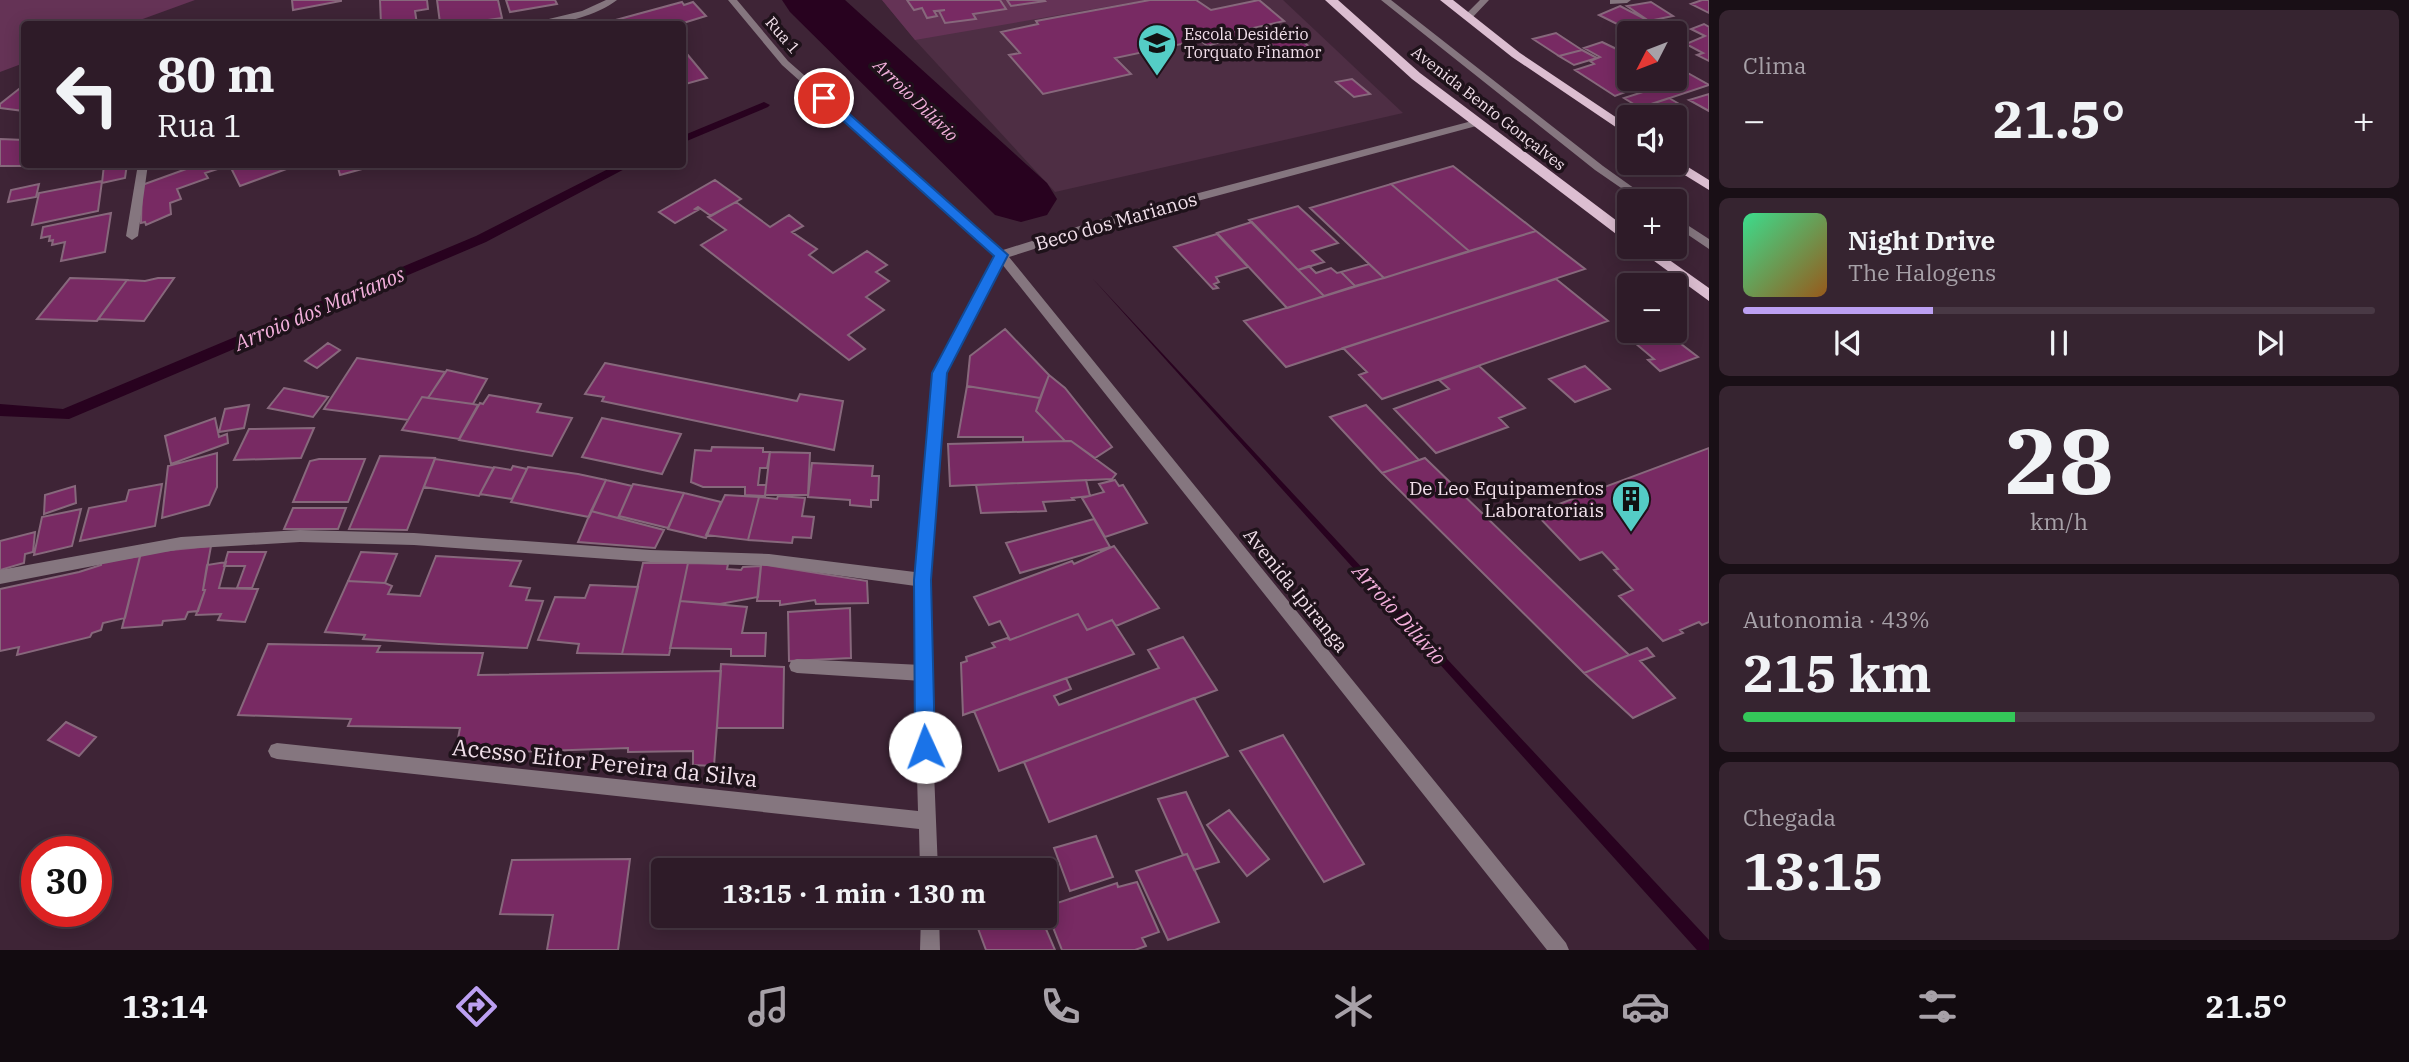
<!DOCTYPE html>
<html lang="pt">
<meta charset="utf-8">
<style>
body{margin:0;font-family:"IBM Plex Serif",serif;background:#362430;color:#f1f3f6;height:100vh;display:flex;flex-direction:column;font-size:26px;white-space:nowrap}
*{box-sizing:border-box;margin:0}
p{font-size:23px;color:#a7a1a8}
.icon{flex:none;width:38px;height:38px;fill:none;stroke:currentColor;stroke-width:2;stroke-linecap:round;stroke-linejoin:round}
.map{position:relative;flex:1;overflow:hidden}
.panel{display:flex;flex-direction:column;gap:10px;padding:10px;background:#190f16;width:700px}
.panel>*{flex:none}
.hud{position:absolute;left:21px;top:21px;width:665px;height:147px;border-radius:7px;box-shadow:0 4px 18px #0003,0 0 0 2px #493945;background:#2e1b28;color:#f1f3f6;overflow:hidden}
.needle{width:46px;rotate:228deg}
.controls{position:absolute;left:1617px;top:21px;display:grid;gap:14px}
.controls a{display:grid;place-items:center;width:70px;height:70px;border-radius:7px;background:#2e1b28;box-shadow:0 4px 18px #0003,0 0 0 2px #493945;font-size:35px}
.speed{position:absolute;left:21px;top:836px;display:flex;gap:14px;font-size:35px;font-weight:700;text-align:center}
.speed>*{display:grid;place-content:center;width:91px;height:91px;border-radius:50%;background:#2e1b28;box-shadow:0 4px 18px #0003,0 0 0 2px #493945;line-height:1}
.speed .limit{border:10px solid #d22;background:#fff;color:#111}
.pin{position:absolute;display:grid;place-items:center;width:60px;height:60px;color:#fff;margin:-30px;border:4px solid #fff;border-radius:50%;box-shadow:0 2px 7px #0007}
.me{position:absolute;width:77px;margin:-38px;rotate:358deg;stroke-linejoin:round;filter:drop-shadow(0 0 5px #0008)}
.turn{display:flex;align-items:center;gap:24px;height:147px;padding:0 21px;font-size:32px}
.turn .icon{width:91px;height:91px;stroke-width:2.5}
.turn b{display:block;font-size:49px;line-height:60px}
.big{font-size:52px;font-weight:700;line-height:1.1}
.panel .card{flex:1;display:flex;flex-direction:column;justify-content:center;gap:10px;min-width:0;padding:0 24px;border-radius:10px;background:#362430}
.panel .dial{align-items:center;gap:0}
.dial b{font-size:91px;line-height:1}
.song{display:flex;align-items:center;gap:21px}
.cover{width:84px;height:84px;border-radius:10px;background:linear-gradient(135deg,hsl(150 70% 55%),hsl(30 70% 35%))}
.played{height:7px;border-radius:4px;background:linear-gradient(90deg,#bca0f2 30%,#493945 30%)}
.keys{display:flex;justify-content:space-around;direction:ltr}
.heat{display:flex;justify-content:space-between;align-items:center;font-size:38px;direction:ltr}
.charge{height:10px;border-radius:5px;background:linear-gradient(90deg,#34c759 43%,#493945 0)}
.trip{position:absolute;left:651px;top:858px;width:406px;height:70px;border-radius:7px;background:#2e1b28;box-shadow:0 4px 18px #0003,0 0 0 2px #493945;font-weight:700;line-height:70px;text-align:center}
.tab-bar{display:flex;height:112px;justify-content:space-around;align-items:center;background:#120b10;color:#a7a1a8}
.tab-bar .icon{width:49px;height:49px}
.tab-bar .active{color:#bca0f2}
.tab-bar b{font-size:32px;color:#f1f3f6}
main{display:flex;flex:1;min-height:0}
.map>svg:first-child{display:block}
</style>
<main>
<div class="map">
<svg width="1709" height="950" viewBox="0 0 1709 950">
<rect width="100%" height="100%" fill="#3e2436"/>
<path fill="#4e2e44" d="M882 0H1283L1403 113 1055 192 915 40Z"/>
<path fill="#653356" d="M0 0H195L129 24H24V63L0 72Z
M882 0H1146L915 40Z"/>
<path fill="#28021f" d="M1093 279 1709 940V950H1697Z"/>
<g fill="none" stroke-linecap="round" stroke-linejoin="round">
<path fill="#28021f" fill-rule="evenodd" d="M764 102 770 105 768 107 682 143V136Z
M618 164H634L486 242 69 419 0 416V404L63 409 476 236Z"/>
<path fill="#28021f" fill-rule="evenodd" d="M782 0H845L1047 183 1057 199 1047 215 1021 222 995 215 790 12Z"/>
</g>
<path fill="#782a63" stroke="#87687c" stroke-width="2" d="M292 0H341V1L293 10Z
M380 0H427L428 9 415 11 417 24H381Z
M437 0H498L502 18 460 24H455L454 21 440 23Z
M506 0H555L557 4 510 12Z
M907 0H1000L1006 9 973 14 976 19 945 23 939 11 945 10 934 11 937 16 927 18 922 8 914 10Z
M1007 0H1044L1045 1 1011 6Z
M1150 0H1196L1211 10 1259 0 1284 21 1236 32 1242 36 1207 46 1200 40 1115 58 1131 74 1043 94 1009 55 1020 53 1001 32 1038 24 1036 21Z
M1702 0H1709V13L1691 4Z
M682 2 684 5 693 2 706 16 680 24H601Z
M1651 2 1673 16 1649 21 1627 6Z
M1620 6 1651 22 1629 30 1599 15Z
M1704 24 1709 27V61L1697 55 1703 53 1686 44 1705 36 1691 29Z
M1274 33 1278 37 1294 34 1318 54 1288 60 1261 35Z
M1556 33 1582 50 1559 56 1533 39Z
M1602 42 1629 55V79H1660L1615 96 1575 70 1594 64 1590 61 1600 57 1584 48Z
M682 48 707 78 682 85Z
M1582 50 1597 58 1574 65 1559 56Z
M1686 72 1709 85 1640 108 1624 98 1668 84 1664 82Z
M1352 79 1370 94 1354 97 1336 82Z
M24 85V111L0 108V104Z
M1709 94V111L1689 100Z
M1669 98 1686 108 1669 114 1651 104Z
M0 139 24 140V164L27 166H0Z
M127 164 125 178 102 183 104 165Z
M200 164 230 165 205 173 208 178 177 189 181 199 170 203 171 214 146 225 145 222 141 223 142 185Z
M300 164 240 186 229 164Z
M337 164H360L362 169 340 175Z
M1453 166 1536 231 1469 251 1391 184Z
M715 180 741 199 711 216 698 207 695 209 698 210 675 223 659 212Z
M102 181 98 211 32 225 39 193Z
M39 184 36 197 8 202 11 190Z
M1391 184 1469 251 1384 278 1310 208Z
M736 202 770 227 789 215 803 226 792 232 817 249 809 255 833 273 867 251 887 265 876 272 889 281 866 297 884 310 848 335 865 349 849 360 701 245 726 230 708 217Z
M1298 206 1338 243 1312 251 1324 262 1298 270 1249 220Z
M111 213 105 252 61 261 65 242 52 245 53 240 49 241 50 236 41 238 43 227Z
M1252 222 1298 270 1324 296 1287 308 1217 233Z
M1536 231 1585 269 1286 367 1244 321Z
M1217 234 1248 267 1216 277 1219 282 1214 284 1218 288 1213 289 1174 247Z
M1369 264 1384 278 1355 286 1341 272Z
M1309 266 1316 273 1331 268 1337 273 1341 272 1355 286 1324 296 1298 270Z
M70 278 102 279 127 280 97 321 37 319Z
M158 278H174L144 321 98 319 127 280 145 281Z
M1556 279 1608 321 1382 399 1359 375 1367 372 1343 348Z
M1005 329 1049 375 1040 398 967 386 970 356Z
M1629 329 1664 331 1698 357 1660 371 1648 360 1654 359 1622 332Z
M328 343 340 350 317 368 305 361Z
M357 358 445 372 428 398 422 397 408 420 324 409Z
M605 363 797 401 800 394 843 401 834 450 602 401 604 397 585 394Z
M1479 366 1525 408 1499 418 1508 427 1436 453 1394 409 1449 389 1439 380Z
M1585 366 1610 389 1575 402 1549 379Z
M447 370 487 379 473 404 428 398Z
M1049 375 1065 388 1112 447 1095 458 1071 441H1065L1036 411Z
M967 386 1040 398 1036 411 1065 441 1023 442V437H958Z
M284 388 328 397 313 417 268 408Z
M489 395 541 404 537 412 572 418 552 456 459 440 480 403 483 404Z
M422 397 473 404 478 405 459 439 402 430Z
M249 405 244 428 219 432 225 409Z
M1366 405 1419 460 1382 473 1330 417Z
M215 418 219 437 227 434 228 443 171 464 165 436Z
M602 418 681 434 662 474 582 457Z
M314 428 301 458 234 460 249 429Z
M1071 441 1116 474 1112 479 950 486 948 444Z
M712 447 763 448V452H770L767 468H760L758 485H766L765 496 745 495V487H703L691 482 695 450 711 451Z
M1709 448V622L1702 625 1699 622 1680 630 1683 633 1663 641 1619 596 1633 590 1614 570 1618 569 1602 552 1580 560 1535 513Z
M770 452 810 453 808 495H765Z
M217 453V487L209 505 162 518 168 466Z
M380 456 435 458 407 530 349 529Z
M1425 458 1629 655 1584 673 1382 473Z
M319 459H365L348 502H293L310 461Z
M435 459 494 468 479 496 424 487Z
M812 463 873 466 872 476H879L878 500H871V507L850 505V500L808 497Z
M513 466 527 469 512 499 480 494 494 467 511 470Z
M528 467 578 474 606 480 589 517 511 502Z
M606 480 632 486 618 518 591 511Z
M1086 480 1090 496 1072 498 1074 500 1043 502 1046 511 981 513 976 485Z
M1115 480 1119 486 1123 485 1147 523 1105 537 1082 498 1104 492 1099 484Z
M162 484 155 526 80 541 89 508 126 501 129 490Z
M633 484 684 493 668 528 619 516Z
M75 486 76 503 44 514 45 495Z
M684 493 721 502 706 538 668 529Z
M725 495 759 497 748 540 706 535Z
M778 496 805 498 802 516 814 517 811 538 793 537 792 543 748 540 759 497 777 499Z
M293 508H346L338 529H284Z
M81 509 72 546 34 555 42 517Z
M591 511 618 518 664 530 655 548 578 542Z
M1094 519 1110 547 1020 573 1006 543Z
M35 532 33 552 25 554 24 563 0 570V541Z
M211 546 203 590H205L198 611 188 612 185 619 163 621 162 625 122 628 141 553Z
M1114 546 1159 608 1116 626 1112 620 1087 630 1078 614 1010 640 1000 621 989 625 974 597 1072 561 1074 564Z
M228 552H266L252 588H237L245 566H224Z
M361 552 397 554 385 583 348 581Z
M140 556 125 618 103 623 101 630 92 633 90 637 17 655 19 647 0 651V589L79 572 101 565V562Z
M436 556 521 561 510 586 530 588 526 600 543 601 527 648 439 644 363 639 365 635 325 632 348 581 385 583 392 586 388 594 420 596Z
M226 562 219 588 258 589 245 622 218 620 221 614 196 615 205 590H203L207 565Z
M643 563H688L669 655 622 654Z
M688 563 728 564 727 569 741 570 743 567 761 566 758 597 720 604 680 601Z
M761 564 867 581 868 603 816 604 815 600 780 605V601H757Z
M590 585 638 587 622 654 577 653 579 644 538 640 555 597 585 598Z
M680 601 747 607 742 633H766L765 656H731V649L670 648Z
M850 608 851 658 789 661 788 612Z
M1078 614 1087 630 1112 620 1134 654 963 715 961 663 967 661 966 657 995 647 992 643 1007 638 1010 640Z
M1183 637 1217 690 999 771 974 711 1066 678 1071 689 1054 696 1059 705 1159 668 1148 650Z
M268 644 380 646 377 652 483 653 478 675 721 671 714 766 693 765V751L628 752V748L455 754 460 728 348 726 351 719 238 715Z
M1647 648 1654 656 1640 661 1675 698 1633 718 1584 673Z
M721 664 784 667 783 728H717Z
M1194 698 1228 756 1049 822 1024 762Z
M66 722 96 737 79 756 48 740Z
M1283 735 1364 864 1324 882 1240 751Z
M1186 792 1219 862 1194 870 1187 854 1183 855 1158 799Z
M1229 810 1269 859 1247 876 1207 825Z
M1096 836 1113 877 1070 891 1054 848Z
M1187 854 1219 922 1168 940 1136 871Z
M630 859 618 950H547L553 915 500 914 512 860Z
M1137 882 1159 932 1142 938 1146 946 1135 950H1062L1045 907 1117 883 1118 887Z
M999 915H1040L1055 950H986L976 923Z"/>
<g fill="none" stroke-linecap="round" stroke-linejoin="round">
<path fill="#85767f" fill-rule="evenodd" d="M606 0H617C595 17 556 26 528 24L582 11Z
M1381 0H1391L1603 166 1652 201H1640L1595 170Z
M1480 0H1489L1471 19H1465V15Z
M1610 0H1631L1627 3 1610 4Z
M138 164H148L138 236 132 240 126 236Z
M1675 217 1709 239V249L1675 226Z
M300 530 414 533 650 550 769 554 923 573 928 575 931 580 928 585 923 587 769 566 650 562 414 545 300 542 181 549 0 584V570L181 537Z
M797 659 922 665 928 668 930 673 928 678 922 681 797 673 791 671 789 666 791 661Z"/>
<path fill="#85767f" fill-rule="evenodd" d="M728 0H737L788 61 1003 250 1115 215 1472 121H1480V125L1123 221 1009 257 1566 943 1569 950H1547L1002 264 945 373 931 580 930 673 938 870H920L919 829 277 759 271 757 268 751 271 745 277 743 918 811 914 673 915 580 933 373 995 256 782 65Z
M921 915H939L940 950H920Z"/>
<path fill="#dcbed1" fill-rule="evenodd" d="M1325 0H1338L1420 73 1629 230V242L1624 240 1412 79Z
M1440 0H1453L1520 53 1629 126V136L1512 57Z
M1675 159 1709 180V190L1670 166 1669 163H1675Z
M1635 247H1651L1709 288V301Z"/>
</g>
<path fill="#1a73e8" stroke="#114b97" stroke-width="2" d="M820 95H828L1008 255 947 373 931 580 935 747 932 754 925 757 918 754 915 747 914 580 932 373 994 256 820 100Z"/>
<defs>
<g id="school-pin" transform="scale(2.0125)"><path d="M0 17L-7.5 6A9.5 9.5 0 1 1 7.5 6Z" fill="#54cdc6" stroke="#1e121a"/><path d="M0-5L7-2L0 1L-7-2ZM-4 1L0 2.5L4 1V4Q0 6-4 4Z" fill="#111"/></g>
<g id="building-pin" transform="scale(2.0125)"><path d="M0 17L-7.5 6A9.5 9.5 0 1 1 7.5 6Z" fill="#54cdc6" stroke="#1e121a"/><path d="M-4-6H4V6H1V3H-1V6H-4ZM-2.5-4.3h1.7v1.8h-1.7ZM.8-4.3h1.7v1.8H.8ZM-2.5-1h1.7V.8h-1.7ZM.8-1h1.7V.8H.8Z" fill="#111"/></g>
</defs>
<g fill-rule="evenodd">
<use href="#school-pin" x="1157" y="43"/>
<use href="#building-pin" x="1631" y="499"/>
</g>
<g text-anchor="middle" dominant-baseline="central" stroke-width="7" stroke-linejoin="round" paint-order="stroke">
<g font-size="16" fill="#f2e0eb" stroke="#1e121a" text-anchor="start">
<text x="1184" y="34">Escola Desidério<tspan x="1184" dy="18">Torquato Finamor</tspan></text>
</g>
<g font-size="16" fill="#f2e0eb" stroke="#1e121a">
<text transform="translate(783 35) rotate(49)">Rua 1</text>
<text transform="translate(1489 108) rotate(38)">Avenida Bento Gonçalves</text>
</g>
<g font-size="18" font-style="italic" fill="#f3b0dc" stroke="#1e121a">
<text transform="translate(916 100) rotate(44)">Arroio Dilúvio</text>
</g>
<g font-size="19" fill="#f2e0eb" stroke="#1e121a">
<text transform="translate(1116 221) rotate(-16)">Beco dos Marianos</text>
<text transform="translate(1296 590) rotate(51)">Avenida Ipiranga</text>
</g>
<g font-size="19" fill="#f2e0eb" stroke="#1e121a" text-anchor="end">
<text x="1604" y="488">De Leo Equipamentos<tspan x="1604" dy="22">Laboratoriais</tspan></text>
</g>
<g font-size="21" font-style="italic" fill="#f3b0dc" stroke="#1e121a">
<text transform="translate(319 308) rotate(-23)">Arroio dos Marianos</text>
<text transform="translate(1400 614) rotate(48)">Arroio Dilúvio</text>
</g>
<g font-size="23" fill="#f2e0eb" stroke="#1e121a">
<text transform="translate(605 762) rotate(6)">Acesso Eitor Pereira da Silva</text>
</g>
</g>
</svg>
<div class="controls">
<a><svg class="needle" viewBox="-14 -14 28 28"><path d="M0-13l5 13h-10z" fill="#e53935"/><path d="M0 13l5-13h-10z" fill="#a7a1a8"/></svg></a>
<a><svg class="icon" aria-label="sound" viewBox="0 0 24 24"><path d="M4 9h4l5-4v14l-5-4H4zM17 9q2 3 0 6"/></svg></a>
<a>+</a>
<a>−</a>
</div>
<div class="speed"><div class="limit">30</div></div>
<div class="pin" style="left:824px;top:98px;background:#d93025"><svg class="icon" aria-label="arrive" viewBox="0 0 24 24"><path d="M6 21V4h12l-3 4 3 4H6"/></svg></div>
<svg class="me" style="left:925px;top:747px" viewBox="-20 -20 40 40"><circle r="19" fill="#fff"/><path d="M0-13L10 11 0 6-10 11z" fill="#1a73e8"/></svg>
<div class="trip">13:15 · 1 min · 130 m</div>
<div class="hud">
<div class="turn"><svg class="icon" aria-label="left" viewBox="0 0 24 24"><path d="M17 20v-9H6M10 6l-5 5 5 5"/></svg><div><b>80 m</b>Rua 1</div></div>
</div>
</div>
<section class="panel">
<div class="card"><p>Clima</p>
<div class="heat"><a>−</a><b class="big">21.5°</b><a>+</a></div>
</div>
<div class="card">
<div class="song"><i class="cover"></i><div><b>Night Drive</b><p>The Halogens</p></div></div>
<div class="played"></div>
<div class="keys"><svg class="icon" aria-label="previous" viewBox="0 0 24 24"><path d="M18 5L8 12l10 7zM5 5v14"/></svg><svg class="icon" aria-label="pause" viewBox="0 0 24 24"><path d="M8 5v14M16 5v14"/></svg><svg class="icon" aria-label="next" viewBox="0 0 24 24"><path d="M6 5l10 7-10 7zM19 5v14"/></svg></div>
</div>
<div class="card dial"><b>28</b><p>km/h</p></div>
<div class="card"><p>Autonomia · 43%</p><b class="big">215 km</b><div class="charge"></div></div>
<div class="card"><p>Chegada</p><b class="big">13:15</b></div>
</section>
</main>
<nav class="tab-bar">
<b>13:14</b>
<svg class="icon active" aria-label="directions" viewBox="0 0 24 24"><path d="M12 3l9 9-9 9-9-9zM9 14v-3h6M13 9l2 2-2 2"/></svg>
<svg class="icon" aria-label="music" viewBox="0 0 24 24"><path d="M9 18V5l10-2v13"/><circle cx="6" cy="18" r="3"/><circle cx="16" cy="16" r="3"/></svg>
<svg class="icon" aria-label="phone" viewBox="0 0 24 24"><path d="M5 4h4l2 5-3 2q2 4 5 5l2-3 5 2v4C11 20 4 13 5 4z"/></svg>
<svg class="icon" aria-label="climate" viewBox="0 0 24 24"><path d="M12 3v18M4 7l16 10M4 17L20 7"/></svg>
<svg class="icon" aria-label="car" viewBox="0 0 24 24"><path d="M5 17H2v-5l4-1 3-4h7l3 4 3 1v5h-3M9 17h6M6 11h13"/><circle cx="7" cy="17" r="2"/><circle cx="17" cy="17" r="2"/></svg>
<svg class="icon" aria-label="filters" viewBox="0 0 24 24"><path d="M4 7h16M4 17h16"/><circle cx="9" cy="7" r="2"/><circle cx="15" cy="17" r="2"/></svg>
<b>21.5°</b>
</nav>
